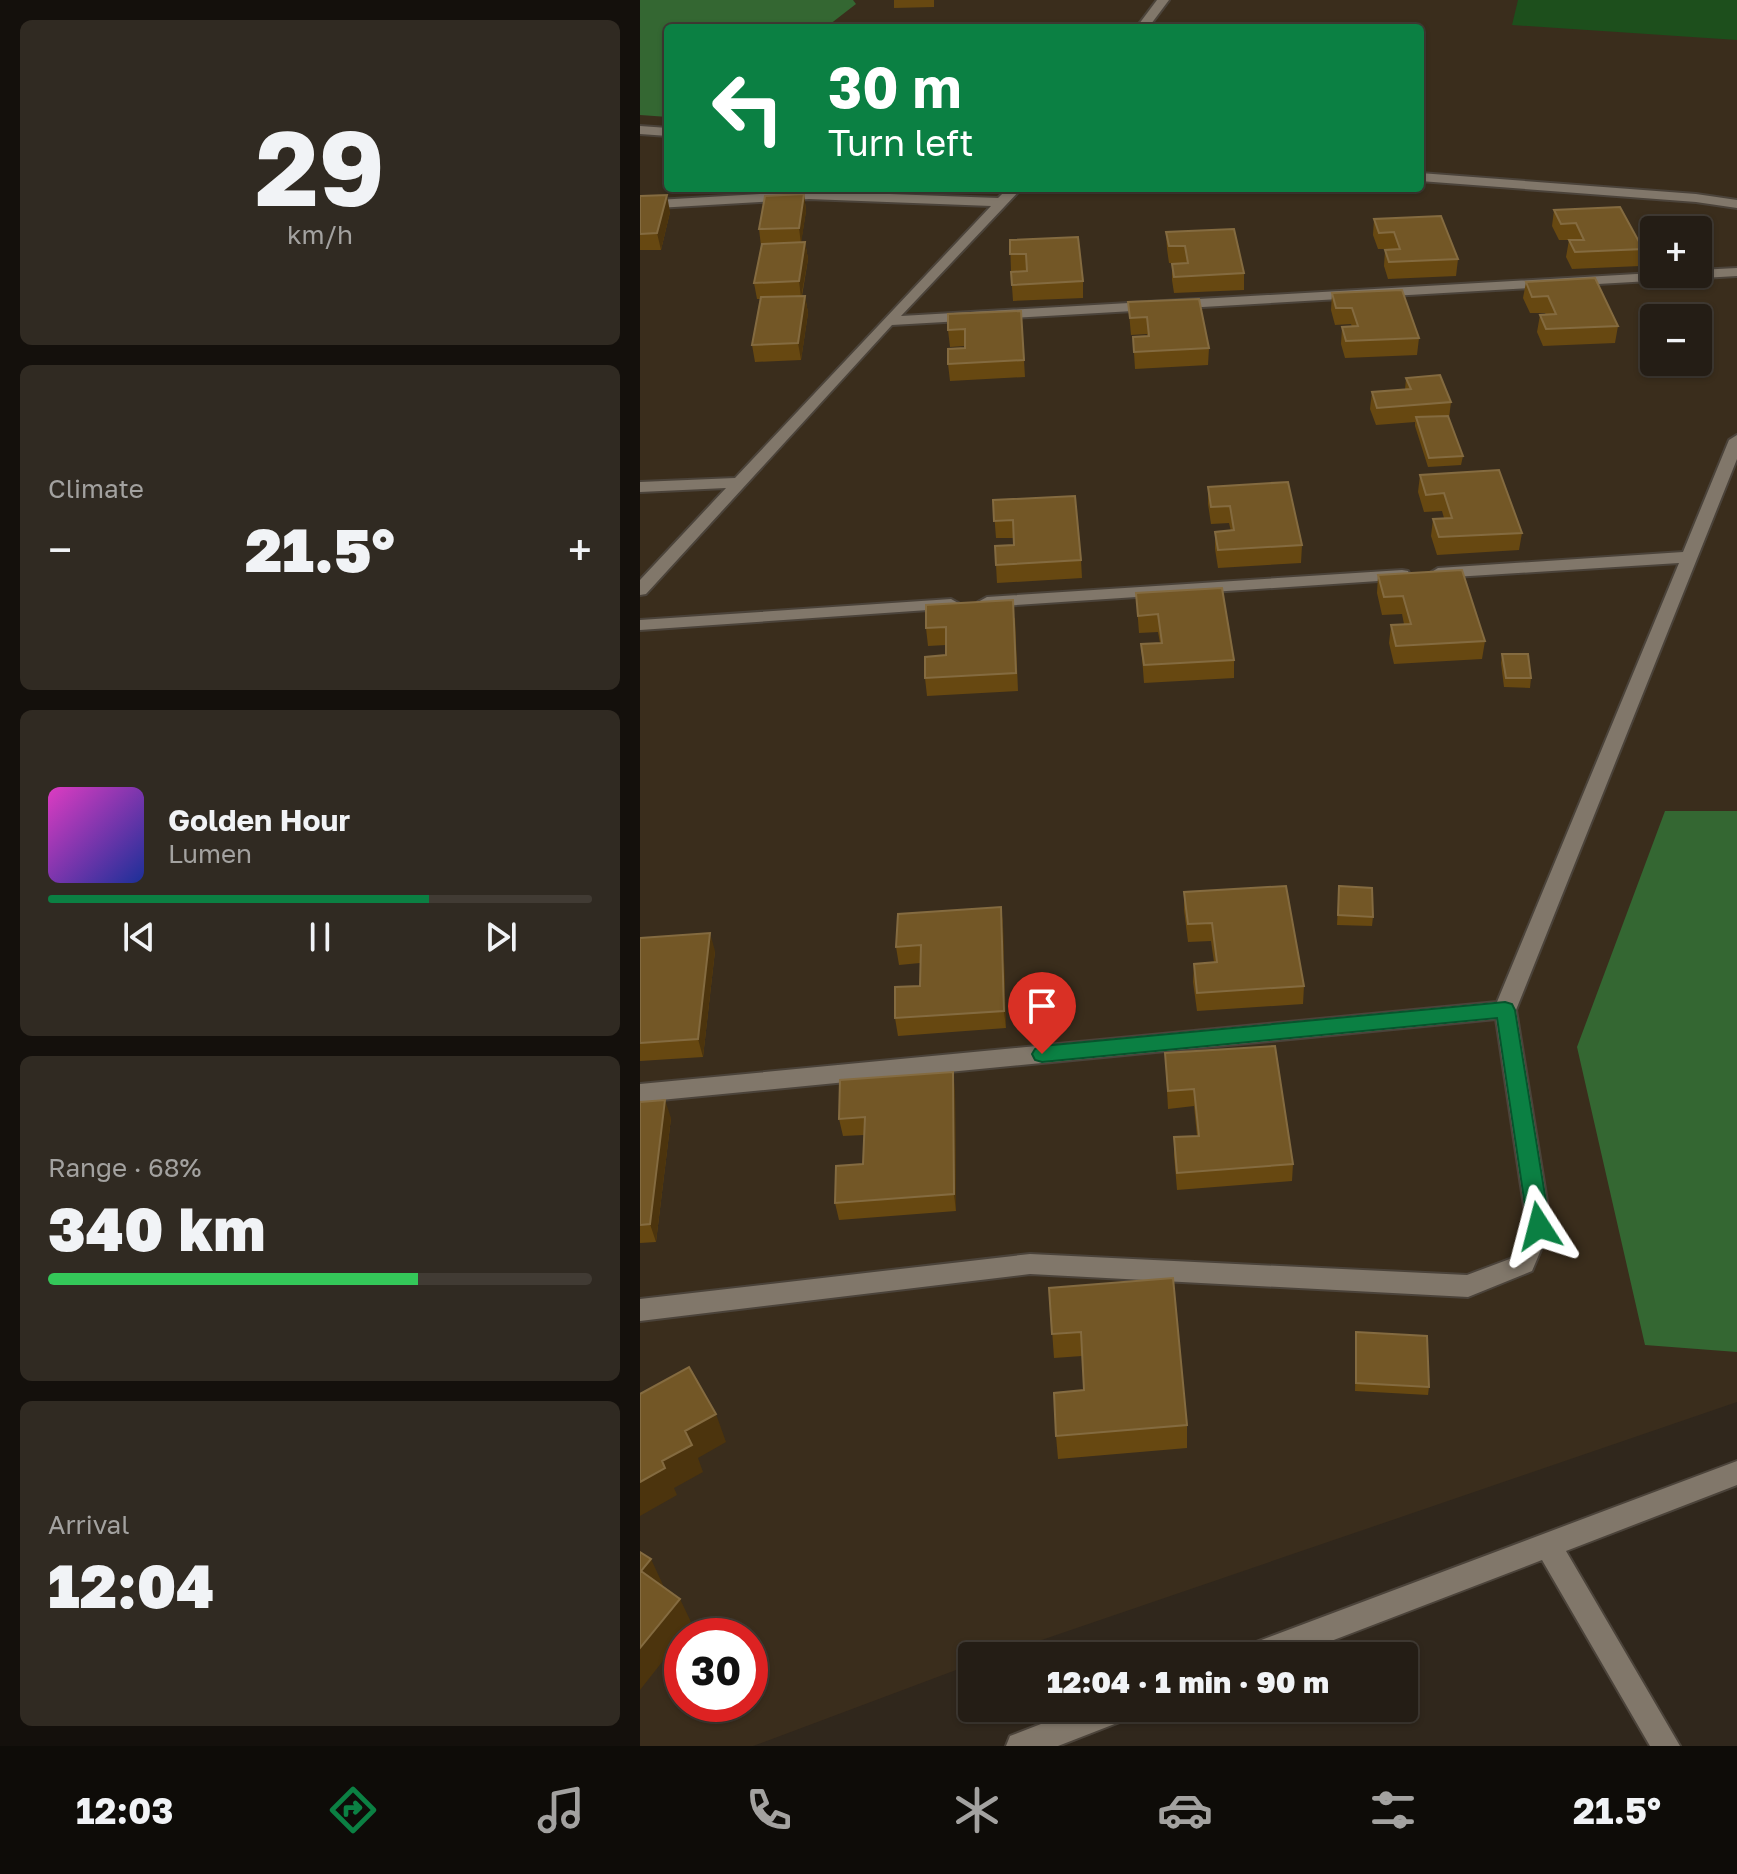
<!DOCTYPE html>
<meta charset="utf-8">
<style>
body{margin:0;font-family:"Golos Text",sans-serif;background:#302a22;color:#f1f3f6;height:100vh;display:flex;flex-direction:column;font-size:30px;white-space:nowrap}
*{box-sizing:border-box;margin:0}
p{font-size:26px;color:#a3a2a0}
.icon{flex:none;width:44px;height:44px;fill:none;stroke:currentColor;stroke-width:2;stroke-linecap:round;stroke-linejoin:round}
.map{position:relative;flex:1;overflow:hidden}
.details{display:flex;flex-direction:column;gap:20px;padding:20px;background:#14100c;width:640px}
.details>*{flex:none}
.top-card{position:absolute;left:24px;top:24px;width:760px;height:168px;border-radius:8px;box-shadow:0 2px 6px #0004,0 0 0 2px #413b34;background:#0b8043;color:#fff;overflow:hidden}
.controls{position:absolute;left:1000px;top:216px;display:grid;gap:16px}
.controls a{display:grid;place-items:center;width:72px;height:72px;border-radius:8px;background:#241d15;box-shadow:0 2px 6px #0004,0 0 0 2px #413b34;font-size:40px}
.speed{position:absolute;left:24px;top:1618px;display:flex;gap:16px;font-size:40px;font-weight:700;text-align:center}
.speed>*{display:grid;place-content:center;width:104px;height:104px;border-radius:50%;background:#241d15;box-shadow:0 2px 6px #0004,0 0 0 2px #413b34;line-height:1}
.speed .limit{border:12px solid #d22;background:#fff;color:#111}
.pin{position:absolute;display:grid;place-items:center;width:68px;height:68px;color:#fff;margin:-82px -34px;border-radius:50% 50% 50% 0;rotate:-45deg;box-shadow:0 0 8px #0007}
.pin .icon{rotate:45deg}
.me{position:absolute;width:88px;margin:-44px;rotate:351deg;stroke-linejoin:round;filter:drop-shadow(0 0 6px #0008)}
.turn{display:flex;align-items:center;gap:28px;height:168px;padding:0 32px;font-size:36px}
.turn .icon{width:104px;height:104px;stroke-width:2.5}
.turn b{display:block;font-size:56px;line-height:68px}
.big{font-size:60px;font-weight:800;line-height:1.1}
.details .tile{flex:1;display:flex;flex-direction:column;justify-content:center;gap:12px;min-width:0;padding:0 28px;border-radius:12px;background:#302a22}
.details .dial{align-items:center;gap:0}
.dial b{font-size:104px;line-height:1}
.song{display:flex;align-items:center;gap:24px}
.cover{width:96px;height:96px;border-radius:12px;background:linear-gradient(135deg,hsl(310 70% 55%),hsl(230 70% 35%))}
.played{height:8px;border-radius:4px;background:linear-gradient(90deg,#0b8043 70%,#413b34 70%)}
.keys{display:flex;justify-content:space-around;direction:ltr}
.heat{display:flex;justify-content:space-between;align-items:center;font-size:44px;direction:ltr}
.charge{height:12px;border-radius:6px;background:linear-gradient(90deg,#34c759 68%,#413b34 0)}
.trip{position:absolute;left:318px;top:1642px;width:460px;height:80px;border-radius:8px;background:#241d15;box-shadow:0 2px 6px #0004,0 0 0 2px #413b34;font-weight:800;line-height:80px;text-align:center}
.menu{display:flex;height:128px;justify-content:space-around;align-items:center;background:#0e0c08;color:#a3a2a0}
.menu .icon{width:56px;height:56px}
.menu .on{color:#0b8043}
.menu b{font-size:36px;color:#f1f3f6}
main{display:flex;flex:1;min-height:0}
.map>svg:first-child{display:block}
</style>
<main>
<section class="details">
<div class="tile dial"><b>29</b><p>km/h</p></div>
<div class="tile"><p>Climate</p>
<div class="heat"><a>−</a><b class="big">21.5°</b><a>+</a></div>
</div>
<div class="tile">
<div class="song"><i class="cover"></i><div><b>Golden Hour</b><p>Lumen</p></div></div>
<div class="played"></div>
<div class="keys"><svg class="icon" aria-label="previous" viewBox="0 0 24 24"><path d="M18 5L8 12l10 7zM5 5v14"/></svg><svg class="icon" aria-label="pause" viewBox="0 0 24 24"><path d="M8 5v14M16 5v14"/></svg><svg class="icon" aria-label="next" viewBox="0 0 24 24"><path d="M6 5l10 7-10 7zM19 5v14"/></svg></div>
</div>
<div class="tile"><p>Range · 68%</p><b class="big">340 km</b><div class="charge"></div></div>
<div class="tile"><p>Arrival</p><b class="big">12:04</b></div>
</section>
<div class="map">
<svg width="1097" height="1746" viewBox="0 0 1097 1746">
<rect width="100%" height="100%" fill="#30271c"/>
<path fill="#3a2d1c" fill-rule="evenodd" d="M0 0H1097V1402L355 1656H332V1664L113 1746H0ZM28 28H780V188H28ZM1014 230H1058V274H1014ZM1014 318H1058V362H1014ZM42 1636H110V1704H42Z"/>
<path fill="#1d4f1c" d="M878 0H1097V40L872 25Z"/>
<path fill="#346732" d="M0 0H213L216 4 185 28H28V117L0 115Z
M1025 811H1097V1352L1005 1345 937 1047Z"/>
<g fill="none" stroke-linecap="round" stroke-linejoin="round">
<g stroke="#4b433a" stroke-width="4">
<path id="minor" d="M517 0H529L508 28H496Z
M0 126 28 128V136L0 134Z
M780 173 1056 194 1097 200V208L1056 202 780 181Z
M368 188H382L261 316 1014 273 1058 274V270L1097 268V276L252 325 6 594 0 595V580L86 488 0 492V482L95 478 351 206 169 199 0 209V201L169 191 358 198Z
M1097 435V459L876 1010 911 1226 892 1271 828 1297 390 1274 0 1321V1299L390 1254 827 1275 875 1257 887 1226 856 1019 0 1102V1084L857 1002 1039 563 798 578 790 573 798 568 1043 552 1089 440Z
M762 570 768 571 770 575 768 579 347 607 338 602 347 597Z
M311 599 320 604 317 608 0 630V620Z
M1097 1461V1485L926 1551 1040 1746H1010L902 1560 652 1656H602L606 1646 616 1642Z
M442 1708H494L490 1718 418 1746H366L370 1736Z"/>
</g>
<use href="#minor" fill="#81776a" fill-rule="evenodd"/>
</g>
<path fill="#674811" d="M254 0H294V7L254 8Z
M164 194 166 211 161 242H165L168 259 162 296H165L168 313 161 360 115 362 112 345 120 299H117L114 283 121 246 119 229Z
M0 196 30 212 21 250H0Z
M914 210 1003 249 1000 266 932 269 926 257 929 240H934H919L912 226Z
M734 219 818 259 816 276 748 279 744 266 745 250 753 249H738L733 235Z
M526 232 604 273V290L534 293 532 280V264L545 263H529L527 249Z
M370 240 443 281V298L373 301 371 272 387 271H371Z
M886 282 978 326 975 343 903 346 897 332 900 315H906L905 313H890L883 298Z
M692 293 779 338 777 355 705 358 701 344 702 327H712L711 324 695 325 691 310Z
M488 302 569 348 568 365 495 369 493 337 507 336V334L491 335Z
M381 311 385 377 310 381 308 364 325 348V346L310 347 308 330Z
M766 378 811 402 809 418 823 456 821 465 788 467 775 426V422L736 425 730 409 732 392 765 390Z
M780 475 882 533 879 550 797 555 791 536 793 519 804 518 802 511 784 512 778 492Z
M568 487 662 545 661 563 578 568 575 549V532L591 531 589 523 571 524 568 504Z
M353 500 441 560 442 578 357 583 356 565 374 545V538H356Z
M738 575 845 641 842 659 754 664 749 643 751 625 764 624 762 614 742 615 737 593Z
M496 593 594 660V678L504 683 501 644 520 643 518 632 499 633Z
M375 618 378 691 287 696 285 678 306 655V645L288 646 286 628Z
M862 654 891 678 890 688 864 687 861 663Z
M699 886 733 917 732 926 697 925Z
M544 892 664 986 663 1004 557 1011 553 982 554 964 574 962 571 941 548 942 544 910Z
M361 907 363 925 366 1028 258 1036 255 1018 280 986V963L259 965 256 947Z
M0 938 75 951 63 1057 0 1061Z
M525 1053 653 1164 652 1181 537 1190 534 1155V1137L557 1136 554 1106 528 1109Z
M315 1090 316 1211 199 1220 195 1203 223 1164 224 1135 203 1136 199 1119Z
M0 1102 31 1118 16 1242 0 1243Z
M409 1288 547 1425V1448L418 1459 416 1436 444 1390 442 1356 414 1358Z
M716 1332 789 1387 788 1395 715 1391Z"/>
<path fill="#4c340d" d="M164 194 166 211 161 244 159 228Z
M27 195 30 212 21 250 17 233Z
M165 242 168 259 161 298 159 281Z
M165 296 168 313 161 360 158 343Z
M361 907 363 925 366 1028 364 1011Z
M70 933 75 951 63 1057 58 1039Z
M313 1072 315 1090 316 1211 314 1194Z
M25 1100 31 1118 16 1242 10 1224Z
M76 1414 86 1442 58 1458 63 1472 34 1488 37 1495 0 1516V1482L22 1461 45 1431Z
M11 1559 23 1585 13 1598 1 1571Z
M40 1599 52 1624 0 1690V1648Z"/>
<path fill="#735726" stroke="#846b40" stroke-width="2" d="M303 26 315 28H270Z
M164 194 159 228 119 229 125 196Z
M27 195 17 233 0 234V196Z
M980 207 1003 249 935 252 929 240H944L936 223 921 224 914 210Z
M801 216 818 259 749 262 745 250 760 249 754 232 739 233 734 219Z
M594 229 604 273 534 277 532 264 548 263 545 246H529L526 232Z
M438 237 443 281 372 285 371 272 387 271 386 254H370V240Z
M165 242 159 281 114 283 122 244Z
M955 278 978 326 906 329 900 315 916 314 908 296 892 297 886 282Z
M762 290 779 338 706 341 702 327 718 326 712 308H696L692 293Z
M165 296 158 343 112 345 121 297Z
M559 299 569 348 494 352 493 337 509 336 507 317 490 318 488 302Z
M381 311 384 360 308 364V349L325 348V329L308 330V314Z
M800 375 811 402 737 408 732 392 771 389 766 378Z
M808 416 823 456 789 458 776 417Z
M859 470 882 533 799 537 793 519 812 518 804 493 786 495 780 475Z
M648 482 662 545 578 550 575 532 594 530 590 506 571 507 568 487Z
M435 496 441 560 356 565 355 546 374 545 373 520 354 521 353 500Z
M822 570 845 641 756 646 751 625 771 624 763 596 744 597 738 575Z
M582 588 594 660 504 665 501 644 522 643 518 614 498 616 496 593Z
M373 600 376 673 285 678V657L306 655V627L286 628V605Z
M862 654H888L891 678H866Z
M646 886 664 986 557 993 554 964 577 962 572 923 548 924 544 892Z
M699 886 732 888 733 917 698 915Z
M361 907 364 1011 255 1018V987L280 986 281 945 256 947 258 914Z
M70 933 58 1039 0 1043V938Z
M635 1046 653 1164 537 1173 534 1137 559 1136 554 1089 528 1091 525 1053Z
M313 1072 314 1194 195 1203 196 1166 223 1164 225 1117 199 1119 200 1080Z
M25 1100 10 1224 0 1225V1102Z
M533 1278 547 1425 416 1436 414 1393 444 1390 441 1332 412 1334 409 1288Z
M716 1332 787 1336 789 1387 716 1383Z
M49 1367 76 1414 45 1431 52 1445 22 1461 25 1468 0 1482V1394Z
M0 1552 11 1559 1 1571 40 1599 0 1648Z"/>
<path fill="#0b8043" stroke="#07532c" stroke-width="2" d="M865 1002 872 1004 875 1010 910 1226 907 1233 899 1235 892 1233 888 1226 857 1018 402 1062 395 1060 392 1054 395 1049 402 1046Z"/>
</svg>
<div class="controls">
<a>+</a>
<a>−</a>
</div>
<div class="speed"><div class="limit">30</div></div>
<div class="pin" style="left:402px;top:1054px;background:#d93025"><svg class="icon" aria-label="arrive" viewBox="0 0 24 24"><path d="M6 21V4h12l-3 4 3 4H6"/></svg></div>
<svg class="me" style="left:899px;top:1226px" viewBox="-20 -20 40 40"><path d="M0-17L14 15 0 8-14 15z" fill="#0b8043" stroke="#fff" stroke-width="4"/></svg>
<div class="trip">12:04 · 1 min · 90 m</div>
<div class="top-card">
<div class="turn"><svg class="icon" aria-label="left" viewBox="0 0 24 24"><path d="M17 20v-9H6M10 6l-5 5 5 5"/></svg><div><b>30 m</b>Turn left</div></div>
</div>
</div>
</main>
<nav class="menu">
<b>12:03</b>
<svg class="icon on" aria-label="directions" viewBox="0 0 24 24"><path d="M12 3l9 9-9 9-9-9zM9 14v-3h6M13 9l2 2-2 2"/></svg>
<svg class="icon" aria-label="music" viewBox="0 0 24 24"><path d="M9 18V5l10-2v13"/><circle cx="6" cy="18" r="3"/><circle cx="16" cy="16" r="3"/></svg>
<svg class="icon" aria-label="phone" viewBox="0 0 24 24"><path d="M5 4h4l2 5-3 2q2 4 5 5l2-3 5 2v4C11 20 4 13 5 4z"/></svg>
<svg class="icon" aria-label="climate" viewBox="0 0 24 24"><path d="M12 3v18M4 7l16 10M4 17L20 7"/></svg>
<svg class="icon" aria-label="car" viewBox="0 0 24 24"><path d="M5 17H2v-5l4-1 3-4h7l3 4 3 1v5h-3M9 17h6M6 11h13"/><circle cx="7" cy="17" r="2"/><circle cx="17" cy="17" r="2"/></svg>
<svg class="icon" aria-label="filters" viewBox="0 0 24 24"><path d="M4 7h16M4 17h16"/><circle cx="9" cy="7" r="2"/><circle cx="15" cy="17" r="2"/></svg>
<b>21.5°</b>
</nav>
